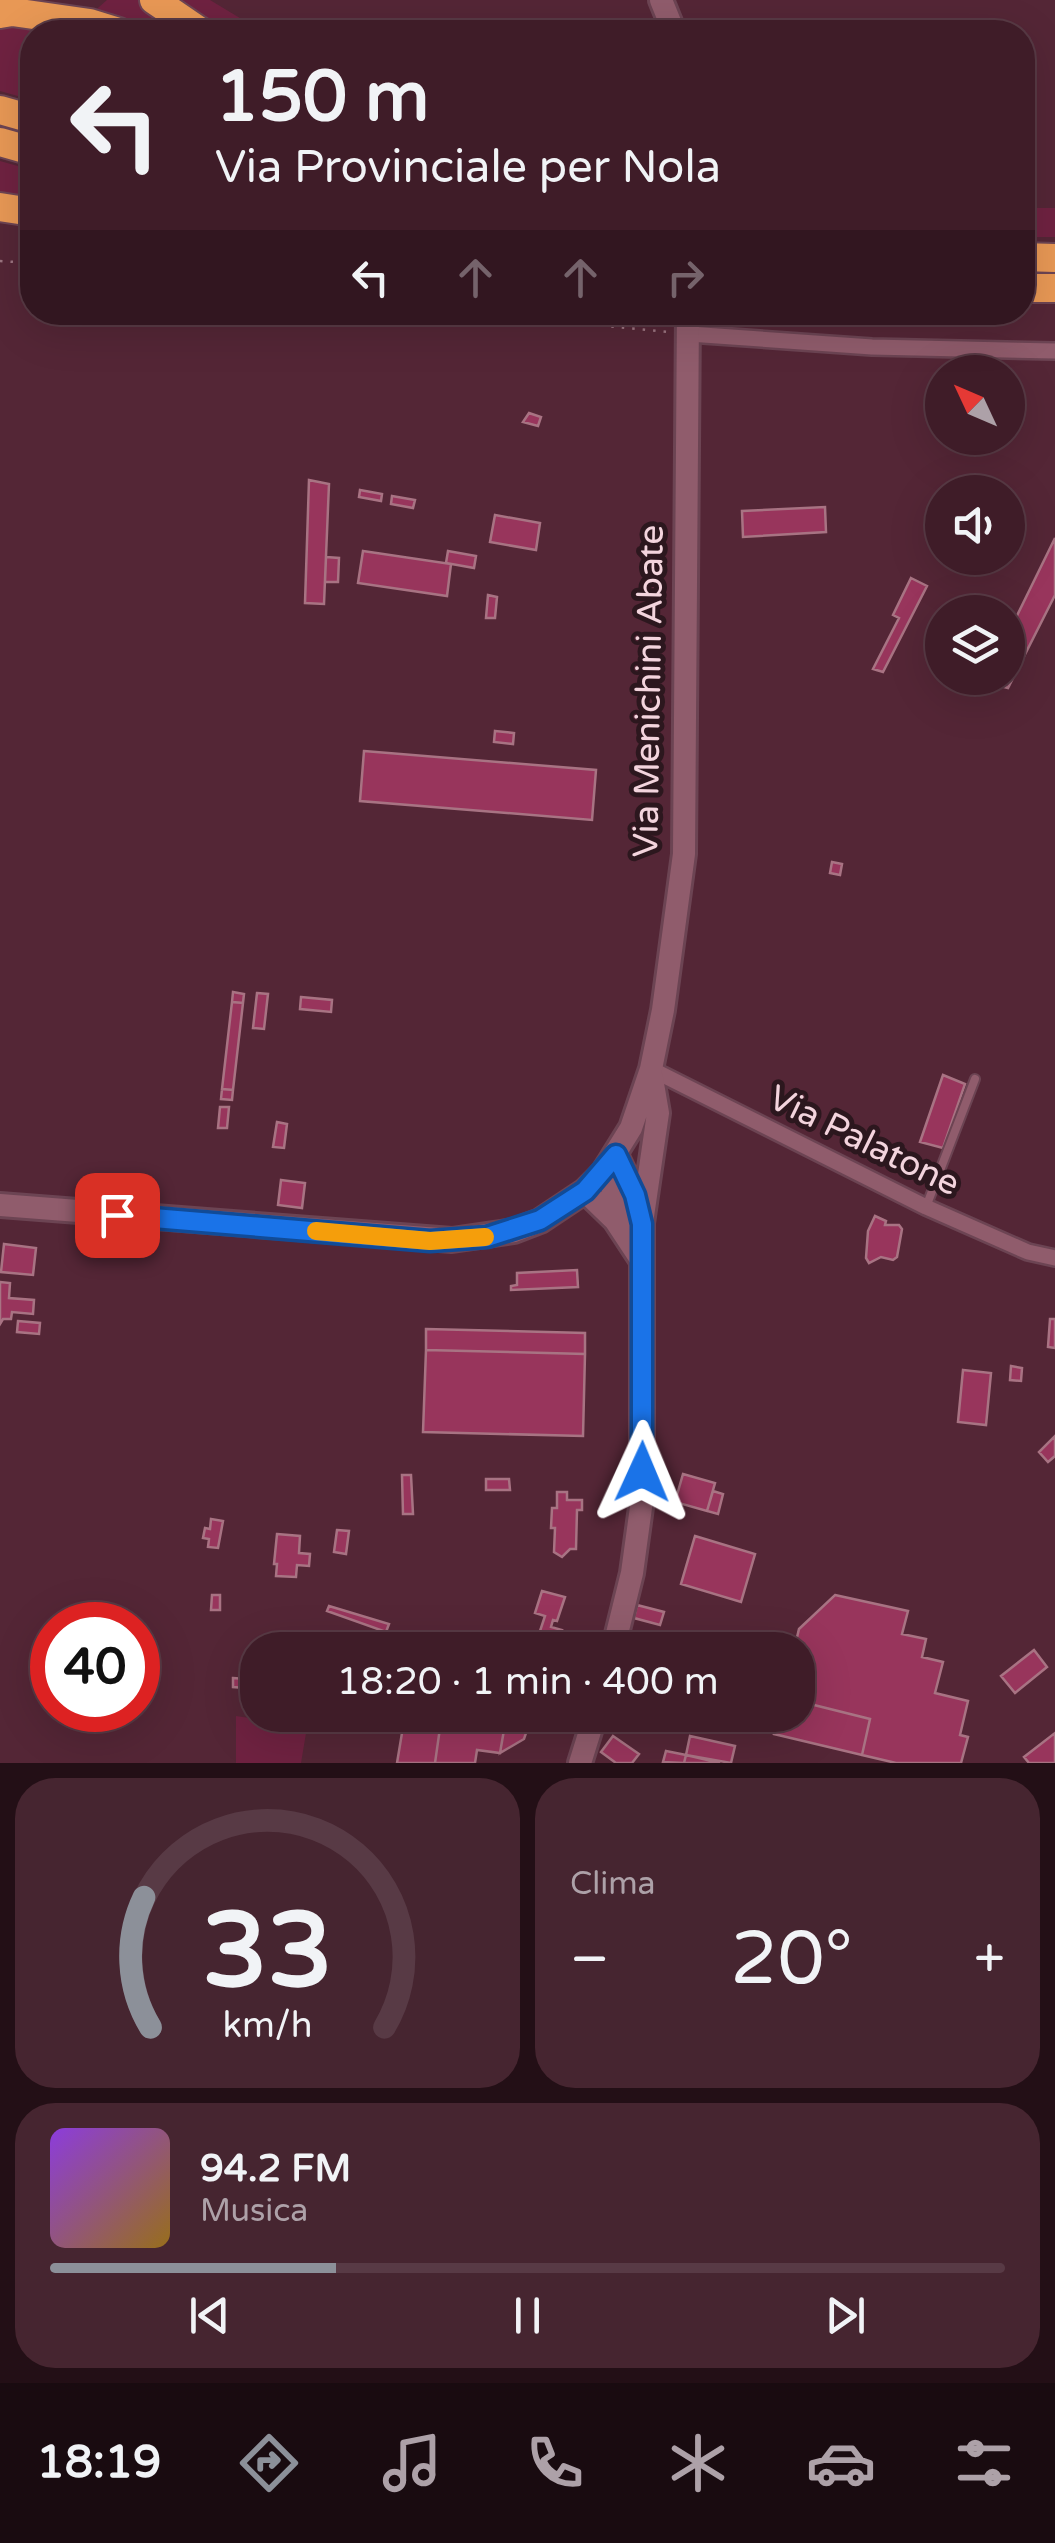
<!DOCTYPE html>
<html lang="it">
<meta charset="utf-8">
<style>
body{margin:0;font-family:"Varela Round",sans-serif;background:#462530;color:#f1f3f6;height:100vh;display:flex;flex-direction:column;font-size:38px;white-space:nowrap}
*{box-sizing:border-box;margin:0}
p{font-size:32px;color:#ada1a8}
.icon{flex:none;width:55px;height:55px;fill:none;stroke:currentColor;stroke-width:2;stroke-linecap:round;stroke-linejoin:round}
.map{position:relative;height:1763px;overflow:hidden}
.drawer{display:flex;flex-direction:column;gap:15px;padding:15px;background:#230f16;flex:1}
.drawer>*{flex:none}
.guide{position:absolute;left:20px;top:20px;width:1015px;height:305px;border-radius:40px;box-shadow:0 10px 40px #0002,0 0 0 2px #583a45;background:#3f1c28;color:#f1f3f6;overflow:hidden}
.needle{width:65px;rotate:314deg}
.controls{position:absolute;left:925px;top:355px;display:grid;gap:20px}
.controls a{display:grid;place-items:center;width:100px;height:100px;border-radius:50%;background:#3f1c28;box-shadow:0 10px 40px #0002,0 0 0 2px #583a45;font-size:50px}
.speed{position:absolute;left:30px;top:1602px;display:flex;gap:20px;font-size:50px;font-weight:700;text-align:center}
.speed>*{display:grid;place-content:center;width:130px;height:130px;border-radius:50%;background:#3f1c28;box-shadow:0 10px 40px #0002,0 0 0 2px #583a45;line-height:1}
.speed .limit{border:15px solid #d22;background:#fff;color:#111}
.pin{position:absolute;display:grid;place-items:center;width:85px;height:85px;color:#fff;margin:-42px;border-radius:20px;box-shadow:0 5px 15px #0006}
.me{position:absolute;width:110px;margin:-55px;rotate:1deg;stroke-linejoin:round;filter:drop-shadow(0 0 8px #0008)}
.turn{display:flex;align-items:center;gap:35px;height:210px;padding:0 30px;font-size:45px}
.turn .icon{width:130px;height:130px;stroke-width:2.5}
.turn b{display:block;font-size:70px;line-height:85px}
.lanes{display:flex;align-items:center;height:95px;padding:0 30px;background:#0003;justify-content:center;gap:50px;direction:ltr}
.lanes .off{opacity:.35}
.big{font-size:75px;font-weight:600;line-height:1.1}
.drawer .tile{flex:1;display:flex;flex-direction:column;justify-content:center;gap:15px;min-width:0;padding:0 35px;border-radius:40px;background:#462530}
.drawer .dial{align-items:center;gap:0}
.dial svg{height:260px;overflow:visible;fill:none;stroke:#583a45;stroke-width:7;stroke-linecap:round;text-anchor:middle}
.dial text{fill:#f1f3f6;stroke:none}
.song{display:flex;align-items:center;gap:30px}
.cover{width:120px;height:120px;border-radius:15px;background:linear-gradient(135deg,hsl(270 70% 55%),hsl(40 70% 35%))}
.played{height:10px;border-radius:5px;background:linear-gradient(90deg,#8c9099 30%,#583a45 30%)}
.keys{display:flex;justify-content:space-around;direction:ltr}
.heat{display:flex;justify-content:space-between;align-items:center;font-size:55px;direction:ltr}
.drawer .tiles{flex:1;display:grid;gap:15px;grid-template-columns:1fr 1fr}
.tile:last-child{grid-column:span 2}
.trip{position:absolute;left:240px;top:1632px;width:575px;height:100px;border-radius:40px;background:#3f1c28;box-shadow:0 10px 40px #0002,0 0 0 2px #583a45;font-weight:600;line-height:100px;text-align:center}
.dock{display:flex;height:160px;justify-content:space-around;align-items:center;background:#190b10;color:#ada1a8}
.dock .icon{width:70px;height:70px}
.dock .current{color:#8c9099}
.dock b{font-size:45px;color:#f1f3f6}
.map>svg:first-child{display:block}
</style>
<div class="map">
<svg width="1055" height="1763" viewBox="0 0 1055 1763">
<rect width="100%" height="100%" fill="#542636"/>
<path fill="#6f2241" d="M107 0H142L184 32H142L91 14Z
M163 0H210L263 32H211Z
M0 20 69 32H32V100L0 91Z
M0 161 32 170V204L0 199Z
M1022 208H1055V237H1023Z
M236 1716 307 1727 301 1763H236Z"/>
<path fill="#98355c" stroke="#a87383" stroke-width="2.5" d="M529 413 541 417 538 426 523 422Z
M309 480 329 484 324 604 305 603Z
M360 490 382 494 381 501 359 497Z
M392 496 415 500 413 508 391 504Z
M825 507 826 532 743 537 742 511Z
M495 515 540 523 536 550 490 542Z
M1055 538V595L1008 688 984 682 986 678H1008V634Z
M363 551 451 564 447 596 358 583Z
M448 551 476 556 474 568 446 563Z
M326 557 339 558 338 582H325Z
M911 578 927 586 883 672 873 669 899 618 893 615Z
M488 595 497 597 495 618H486Z
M495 731 514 733 513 744 494 742Z
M364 751 596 770 592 820 360 801Z
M832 862 842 864 840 875 830 873Z
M233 992 244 994 243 1003 232 1002Z
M257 993 268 994 264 1029 253 1028Z
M301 997 332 1000 331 1012 300 1009Z
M232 1002 243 1003 233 1090 222 1089Z
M943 1075 965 1084 943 1148 920 1142Z
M222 1089 233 1090 232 1100 221 1099Z
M220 1107H229L227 1128H218Z
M277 1122 287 1124 284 1148 273 1147Z
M281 1180 305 1183 302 1208 278 1205Z
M875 1216 886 1221 885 1225H899L902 1229 897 1257 893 1260 881 1257 869 1263 866 1258 868 1231Z
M4 1244 36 1248 33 1275 1 1272Z
M577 1270 578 1287 511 1290V1286L517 1285V1273Z
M0 1282 10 1283 9 1298 34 1300 33 1314 12 1312 11 1319H3L0 1324Z
M1050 1319H1055V1348L1048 1347Z
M18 1321 40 1323 39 1334 17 1332Z
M426 1329 585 1333V1354L426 1350Z
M426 1350 585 1354 583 1436 423 1432Z
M1011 1366 1022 1368 1021 1381 1010 1380Z
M963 1370 991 1373 986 1425 958 1422Z
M1055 1436V1456L1048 1462 1039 1452Z
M683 1474 715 1483 707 1511 675 1502Z
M402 1475H411L413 1514H403Z
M486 1479H509L510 1490H486Z
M713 1491 723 1494 718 1514 707 1511Z
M557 1492H567V1500H582V1510H577L576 1549H570L562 1557 554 1552 555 1528H551L552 1508H557Z
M211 1519 223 1521 218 1548 208 1547 209 1539 203 1538 205 1528 210 1529Z
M337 1530 349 1531 346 1554 334 1552Z
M277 1534 300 1536 299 1553 310 1554 309 1566 297 1565 296 1577 276 1576 277 1564H274Z
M695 1536 755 1554 741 1602 681 1584Z
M542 1591 565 1597 557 1621 553 1620 551 1627 562 1630 555 1650 534 1649 545 1616 535 1613Z
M212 1595H220V1610H211Z
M835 1595 908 1611 902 1634 926 1639 922 1657 943 1662 935 1693 968 1701 960 1735 968 1737 961 1763H896L862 1755 870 1719 798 1701V1650H794L799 1629Z
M637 1605 664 1612 660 1625 634 1618Z
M329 1606 389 1624 386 1632 327 1611Z
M1034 1650 1047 1667 1015 1693 1001 1676Z
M233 1678 258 1680V1689L233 1687Z
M798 1701 870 1719 862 1755 774 1734 779 1715H798Z
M405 1715 441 1721 435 1763H397Z
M441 1721 504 1730 500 1753 477 1750 475 1763H435Z
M504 1730 526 1733 524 1739 500 1753Z
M1055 1733V1763H1029L1024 1757Z
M613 1736 639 1754 632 1763H616L601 1752Z
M690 1736 735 1746 731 1763 686 1755Z
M666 1751 686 1755 684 1763 663 1762Z
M686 1755 720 1763H684Z"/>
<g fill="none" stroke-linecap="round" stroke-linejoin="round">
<g stroke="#6c4453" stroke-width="12">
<path id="lane" d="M926 1207 975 1079"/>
</g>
<g stroke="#6c4453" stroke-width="20">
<path id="street" d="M689 334 872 347 1055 351
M651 1069 926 1207 1028 1252 1055 1258"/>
</g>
<g stroke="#6c4453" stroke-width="28">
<path id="secondary" d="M661 0 674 32
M616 1155 635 1195 640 1215
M603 1173 611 1184 627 1229
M585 1191 615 1220 642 1261
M0 1205 452 1240 514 1231 540 1221 585 1191 603 1173 631 1128 651 1069 663 1010 684 854 688 312
M613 1650 632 1573 642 1500V1223L658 1113 652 1078
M580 1763 595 1715"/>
</g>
<g stroke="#6c4453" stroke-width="32">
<path id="highway" d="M154 0 201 32
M0 14 12 12 90 23 119 32
M0 110 32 119
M0 142 32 151
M0 207 32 212
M1022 257 1055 258
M1022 288H1055"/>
</g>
<path stroke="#9c7581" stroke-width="2.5" stroke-dasharray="2.5 8" stroke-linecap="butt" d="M0 261 32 263
M465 312 668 332"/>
<use href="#lane" stroke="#905c6c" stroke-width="8"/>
<use href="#street" stroke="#905c6c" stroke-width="15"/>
<use href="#secondary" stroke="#905c6c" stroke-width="22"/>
<use href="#highway" stroke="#e89855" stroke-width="28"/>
</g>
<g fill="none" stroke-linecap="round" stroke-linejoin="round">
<g stroke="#114b97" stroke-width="25">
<path id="route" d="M117 1215 430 1241 487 1237 540 1220 585 1191 616 1155 635 1195 642 1224V1472"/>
</g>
<use href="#route" stroke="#1a73e8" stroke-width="18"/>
<path stroke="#f59e0b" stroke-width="18" d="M316 1231 430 1241 485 1237"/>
</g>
<g text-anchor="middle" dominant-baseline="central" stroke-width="10" stroke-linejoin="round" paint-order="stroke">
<g font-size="35" fill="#f3d4dd" stroke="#2c171e">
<text transform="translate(649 691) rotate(-89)">Via Menichini Abate</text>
<text transform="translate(864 1141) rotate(26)">Via Palatone</text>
</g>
</g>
</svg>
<div class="controls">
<a><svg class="needle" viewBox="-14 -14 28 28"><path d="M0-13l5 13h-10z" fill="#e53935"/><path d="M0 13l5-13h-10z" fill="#ada1a8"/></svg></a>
<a><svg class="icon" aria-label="sound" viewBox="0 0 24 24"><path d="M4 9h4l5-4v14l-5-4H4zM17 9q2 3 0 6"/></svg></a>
<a><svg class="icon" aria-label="layers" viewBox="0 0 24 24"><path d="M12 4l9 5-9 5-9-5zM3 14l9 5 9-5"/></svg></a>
</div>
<div class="speed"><div class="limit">40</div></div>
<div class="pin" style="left:117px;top:1215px;background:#d93025"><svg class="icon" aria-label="arrive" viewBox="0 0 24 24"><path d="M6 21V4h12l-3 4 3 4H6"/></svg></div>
<svg class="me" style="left:642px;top:1472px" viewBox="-20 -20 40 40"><path d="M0-17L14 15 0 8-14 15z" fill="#1a73e8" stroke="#fff" stroke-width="4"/></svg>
<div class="trip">18:20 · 1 min · 400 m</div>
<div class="guide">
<div class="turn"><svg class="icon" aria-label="left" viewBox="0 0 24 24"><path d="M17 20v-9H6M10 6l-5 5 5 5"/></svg><div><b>150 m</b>Via Provinciale per Nola</div></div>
<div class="lanes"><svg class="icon" aria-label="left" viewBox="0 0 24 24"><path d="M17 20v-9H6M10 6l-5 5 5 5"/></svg><svg class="icon off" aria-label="ahead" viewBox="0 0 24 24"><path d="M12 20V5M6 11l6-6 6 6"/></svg><svg class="icon off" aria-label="ahead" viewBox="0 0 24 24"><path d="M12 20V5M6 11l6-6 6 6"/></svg><svg class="icon off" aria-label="right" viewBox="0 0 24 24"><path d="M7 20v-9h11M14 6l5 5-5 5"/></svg></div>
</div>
</div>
<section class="drawer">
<div class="tiles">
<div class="tile dial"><svg viewBox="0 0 100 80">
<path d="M14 69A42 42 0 1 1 86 69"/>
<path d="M14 69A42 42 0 0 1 12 29" stroke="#8c9099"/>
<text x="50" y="56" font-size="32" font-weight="700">33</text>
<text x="50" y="72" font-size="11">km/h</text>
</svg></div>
<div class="tile"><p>Clima</p>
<div class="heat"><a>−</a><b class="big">20°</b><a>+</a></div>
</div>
<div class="tile">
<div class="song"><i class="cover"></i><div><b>94.2 FM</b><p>Musica</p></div></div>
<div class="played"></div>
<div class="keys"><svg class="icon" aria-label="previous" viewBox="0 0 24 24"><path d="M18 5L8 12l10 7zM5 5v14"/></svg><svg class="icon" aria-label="pause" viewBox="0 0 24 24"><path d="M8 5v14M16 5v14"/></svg><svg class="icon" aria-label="next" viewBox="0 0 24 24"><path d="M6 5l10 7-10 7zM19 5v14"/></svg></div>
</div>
</div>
</section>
<nav class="dock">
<b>18:19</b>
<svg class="icon current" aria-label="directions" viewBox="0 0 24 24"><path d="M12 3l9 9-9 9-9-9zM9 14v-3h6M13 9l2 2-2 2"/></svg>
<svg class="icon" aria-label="music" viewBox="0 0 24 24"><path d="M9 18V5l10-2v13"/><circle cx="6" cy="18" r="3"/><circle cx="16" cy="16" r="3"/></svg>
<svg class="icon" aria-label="phone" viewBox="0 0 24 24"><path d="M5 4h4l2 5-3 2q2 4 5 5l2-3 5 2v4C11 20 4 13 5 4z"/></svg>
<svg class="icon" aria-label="climate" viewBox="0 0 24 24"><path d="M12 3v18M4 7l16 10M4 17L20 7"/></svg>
<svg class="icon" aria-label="car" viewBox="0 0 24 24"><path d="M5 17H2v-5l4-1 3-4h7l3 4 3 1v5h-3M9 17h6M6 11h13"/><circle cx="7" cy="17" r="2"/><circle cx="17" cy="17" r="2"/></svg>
<svg class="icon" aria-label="filters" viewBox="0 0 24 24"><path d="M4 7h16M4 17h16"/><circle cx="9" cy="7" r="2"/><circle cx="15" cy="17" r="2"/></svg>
</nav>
